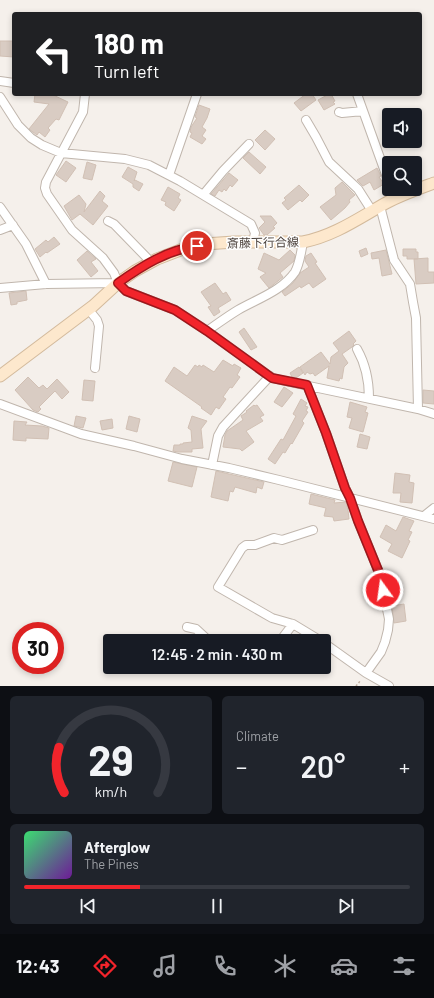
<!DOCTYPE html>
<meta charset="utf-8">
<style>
body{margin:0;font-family:Barlow,"Noto Sans JP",sans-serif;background:#20242c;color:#f1f3f6;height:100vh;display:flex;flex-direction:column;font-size:15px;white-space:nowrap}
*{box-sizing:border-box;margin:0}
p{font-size:13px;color:#9ea1a6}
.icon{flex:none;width:22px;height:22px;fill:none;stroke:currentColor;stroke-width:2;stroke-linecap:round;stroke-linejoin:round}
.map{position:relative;height:686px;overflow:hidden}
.details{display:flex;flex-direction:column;gap:10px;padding:10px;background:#0d0f14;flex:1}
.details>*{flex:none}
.hud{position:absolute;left:12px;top:12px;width:410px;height:84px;border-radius:4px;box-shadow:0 2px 6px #0003;background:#202124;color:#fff;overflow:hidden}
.controls{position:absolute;left:382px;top:108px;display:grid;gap:8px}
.controls a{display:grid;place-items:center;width:40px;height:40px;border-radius:4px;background:#171b24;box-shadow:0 2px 6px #0003;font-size:20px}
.speed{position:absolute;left:12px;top:622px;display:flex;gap:8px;font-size:20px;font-weight:700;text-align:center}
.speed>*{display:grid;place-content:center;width:52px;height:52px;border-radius:50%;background:#171b24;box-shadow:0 2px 6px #0003;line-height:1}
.speed .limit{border:6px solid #d22;background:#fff;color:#111}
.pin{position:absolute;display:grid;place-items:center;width:34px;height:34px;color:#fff;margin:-17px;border:2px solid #fff;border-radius:50%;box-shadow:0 1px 4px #0007}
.me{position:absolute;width:44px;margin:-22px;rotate:346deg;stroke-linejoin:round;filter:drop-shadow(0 0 3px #0008)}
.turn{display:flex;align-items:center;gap:14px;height:84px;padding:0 16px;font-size:18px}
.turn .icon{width:52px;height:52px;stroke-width:2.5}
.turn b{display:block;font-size:28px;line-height:34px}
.big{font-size:30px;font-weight:600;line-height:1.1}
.details .card{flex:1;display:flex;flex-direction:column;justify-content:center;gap:6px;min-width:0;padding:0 14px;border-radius:6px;background:#20242c}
.details .dial{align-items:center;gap:0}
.dial svg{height:104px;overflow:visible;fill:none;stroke:#363941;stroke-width:7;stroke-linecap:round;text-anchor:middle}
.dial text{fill:#f1f3f6;stroke:none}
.song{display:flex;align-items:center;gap:12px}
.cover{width:48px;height:48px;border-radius:6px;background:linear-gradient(135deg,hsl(140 70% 55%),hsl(280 70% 35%))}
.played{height:4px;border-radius:2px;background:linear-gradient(90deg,#f2242b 30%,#363941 30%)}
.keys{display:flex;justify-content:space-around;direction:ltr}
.heat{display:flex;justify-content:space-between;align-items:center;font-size:22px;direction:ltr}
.details .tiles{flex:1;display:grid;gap:10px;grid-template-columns:1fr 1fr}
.card:last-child{grid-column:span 2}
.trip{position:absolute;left:103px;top:634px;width:228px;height:40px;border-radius:4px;background:#171b24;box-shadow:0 2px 6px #0003;font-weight:600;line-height:40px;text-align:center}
.menu{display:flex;height:64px;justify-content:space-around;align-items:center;background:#090b0e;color:#9ea1a6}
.menu .icon{width:28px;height:28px}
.menu .current{color:#f2242b}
.menu b{font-size:18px;color:#f1f3f6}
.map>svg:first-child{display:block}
</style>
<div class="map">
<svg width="434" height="686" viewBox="0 0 434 686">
<rect width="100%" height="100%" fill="#f5f0eb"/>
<path fill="#d9ccc3" stroke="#d1c0b4" d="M0 41H14V57L0 56Z
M35 94H51L68 102 59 120 56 119 48 128 50 130 45 137 39 132 37 135 29 129 49 104 34 102Z
M306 94H312L316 100 301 111 294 103Z
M329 94H331L335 101 333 102 335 104 324 110 318 100Z
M199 105 210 109 207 118 202 127 206 130 202 136 206 139 202 144 190 137 192 133 190 132 191 127 197 118 195 117Z
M265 130 275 139 265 150 255 140Z
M249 152 266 167 260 174 243 158Z
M66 161 76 168 66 182 56 175Z
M87 162 96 165 92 180 83 178Z
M128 167 137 172 134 181 135 180 143 184 139 191 133 187V184L122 177Z
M377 168 381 176 379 177 384 184 374 190 370 182 363 186 357 180Z
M229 173 238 180 232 187 230 185 226 191 224 189 222 192 219 190 215 196 211 194Z
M342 182 355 195 349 200 350 202 345 208 331 220 320 207 336 195 335 188Z
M299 185 309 195 302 202 300 200 288 210 282 203 286 200 284 198Z
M168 187 180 194 178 198 181 200 174 211 165 205 166 202 161 200Z
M100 191 105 196 102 201 108 206 93 225 80 214 72 220 64 206 79 195 86 204 84 212Z
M260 216H271L277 223 273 227 275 228 267 235H264L259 228 265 222Z
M54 237 60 244 47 253 46 252 40 257 35 249 46 240 48 242Z
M366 248 368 254 361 257 359 251Z
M403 249H416V252H418V259H407V256H403Z
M290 250 295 255 294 261 280 273 283 277 269 288 260 277 266 273 258 269 264 253 279 260Z
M386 250 392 274 382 276 379 258 372 259 371 253Z
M87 251 96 259 91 262 98 271 91 277 77 260Z
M311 253 317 262 315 263 326 279 313 288 309 283 301 288 300 286 285 296 282 292 293 283 300 273 309 267 305 261 306 256Z
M428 258V272H434V283L416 284 414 259Z
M215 283 223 294 226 292 231 300 218 308 220 312 214 316 208 307 211 306 201 292Z
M26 291 27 300 17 302V304L11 305 9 293Z
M244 328 257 347 251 350 239 332Z
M349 331 356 341 353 344 354 345 352 347 342 354 348 363 344 367 342 379 340 378 339 381 327 378 329 366 315 376 313 373 310 374 307 372 305 375 300 367 321 352 330 364 331 357 339 351 333 343Z
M223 360 233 366 234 364 241 368 237 375 240 377 232 388 230 387 223 397 226 399 219 409 216 407 211 415 201 408 202 407 165 381 174 367 187 376 195 365 198 367 199 365 202 367 203 365 214 372Z
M299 367 303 373 296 378 292 377 290 373Z
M28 377 39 388 43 385 47 389 57 379 69 392 62 399 55 391 39 407 41 409 38 412 33 410 15 390Z
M84 380 95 381 93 401 82 400Z
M284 387 293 393 282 407 274 402Z
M423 390 434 391V404L423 403Z
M301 399 307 403 305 406 308 407 306 411 308 412 302 421 304 423 292 444 291 443 285 453 283 452 275 464 268 459 281 439 283 440 296 416 293 414Z
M350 402 367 407 365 412 368 413 363 432 349 428 352 418 347 417Z
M254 405 255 406 257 405 264 415 260 417 263 421 246 431 254 442 242 451 240 449 223 447 225 435 227 431 243 420 241 416 247 412 246 411Z
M76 416 86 418 83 428 74 426Z
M129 416 140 419 137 432 126 429Z
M192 416 207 421 201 429 203 448 192 449V452H178L173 451 174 445H180V444H183V443L192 442 191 430 188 428Z
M112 419 113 428 102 430 100 421Z
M14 421 27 422 25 425 42 426 49 428 48 439 26 438V441L13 440Z
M360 434 370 437 367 449 357 447Z
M173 462 197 467 192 487 168 481Z
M216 471 264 482 262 489 257 487 256 493 235 487 233 492 230 491 228 501 211 497Z
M395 473 410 475 409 482 414 483 412 503 400 502 401 493H393Z
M311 494 335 500 334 503 346 502 348 510 349 519 334 521 333 517 324 516 326 508 309 504Z
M403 517 414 521 409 531 412 532 408 540 410 541 402 558 388 551 392 544 380 537 386 525 396 531Z
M404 604 406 621 394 623 392 606Z"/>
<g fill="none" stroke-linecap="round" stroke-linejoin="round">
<g stroke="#c0b6ad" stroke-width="10">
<path id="minor" d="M0 81 14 83
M85 94 83 112 46 182 45 188 47 194 72 230 103 258 114 273 118 283 126 291 175 310 207 331 272 378 285 381 418 409 434 414
M357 94 389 183
M0 97 18 125 31 138 42 145 61 153 125 159 149 165 180 181 251 224 255 233 253 242
M339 112 342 113 363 111
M306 120 316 137 329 162 358 189 372 211
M169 175 197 94
M391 189 395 199
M203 195 223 171 249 144
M380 206 394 260 410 284 413 302 416 318 418 409
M0 207 26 244 46 284
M108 221 114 224 151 262
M0 230 13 225
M0 288 46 284 118 283
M89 310 97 320 99 326 95 368
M207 331C217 324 228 316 238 310 257 299 282 291 295 272 300 263 301 252 303 242
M357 349C366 365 369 381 369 398
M307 385 326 433 345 488 350 498 358 521 380 575 389 619 388 630 385 642 381 652 366 673
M0 404 81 434 134 446 182 459 229 468 279 480 434 519
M212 465 218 436 223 427 270 376
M424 516 434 508
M313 530 282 540 274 538 255 545H246L242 548 218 587 272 618 293 624 321 641
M187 627 196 629 209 641
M280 641 293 624
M324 643 366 673 389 686"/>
</g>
<g stroke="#d3ba9c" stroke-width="13">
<path id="secondary" d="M0 376 93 306 118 283 135 271 157 259 188 247 205 244 234 242H303C334 236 359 218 386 203 401 195 418 189 434 183"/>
</g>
<path stroke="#c1af9f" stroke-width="1.5" stroke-dasharray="2 2" stroke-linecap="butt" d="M356 686 361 680"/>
<use href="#minor" stroke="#fff" stroke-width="8"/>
<use href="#secondary" stroke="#fde8cd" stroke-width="11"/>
</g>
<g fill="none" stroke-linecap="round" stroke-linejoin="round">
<g stroke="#9d171c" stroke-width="10">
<path id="route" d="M197 246C167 250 142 266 118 283L126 291 175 310 207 331 272 378 307 385 326 433 345 488 350 498 358 521 380 575 383 590"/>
</g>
<use href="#route" stroke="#f2242b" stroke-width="7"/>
</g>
<g text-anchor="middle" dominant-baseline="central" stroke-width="3" stroke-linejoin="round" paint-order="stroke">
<g font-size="12" fill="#493f39" stroke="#fff">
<text transform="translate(263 242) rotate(-1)">斎藤下行合線</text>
</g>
</g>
</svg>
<div class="controls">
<a><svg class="icon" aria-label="sound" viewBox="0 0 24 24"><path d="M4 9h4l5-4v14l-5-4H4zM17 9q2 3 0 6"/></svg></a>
<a><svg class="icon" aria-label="search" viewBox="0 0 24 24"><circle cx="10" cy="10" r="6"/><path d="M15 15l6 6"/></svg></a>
</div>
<div class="speed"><div class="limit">30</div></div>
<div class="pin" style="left:197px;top:246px;background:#d93025"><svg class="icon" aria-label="arrive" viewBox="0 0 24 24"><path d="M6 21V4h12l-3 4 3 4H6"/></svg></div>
<svg class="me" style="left:383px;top:590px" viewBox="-20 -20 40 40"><circle r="17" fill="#f2242b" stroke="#fff" stroke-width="3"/><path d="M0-11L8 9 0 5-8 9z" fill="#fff"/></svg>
<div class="trip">12:45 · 2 min · 430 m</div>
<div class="hud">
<div class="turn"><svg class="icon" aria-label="left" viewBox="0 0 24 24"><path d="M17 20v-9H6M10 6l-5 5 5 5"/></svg><div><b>180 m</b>Turn left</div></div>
</div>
</div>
<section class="details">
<div class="tiles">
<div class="card dial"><svg viewBox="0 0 100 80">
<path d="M14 69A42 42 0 1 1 86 69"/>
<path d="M14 69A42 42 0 0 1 10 34" stroke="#f2242b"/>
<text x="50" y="56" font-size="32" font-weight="700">29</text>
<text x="50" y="72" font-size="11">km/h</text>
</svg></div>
<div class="card"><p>Climate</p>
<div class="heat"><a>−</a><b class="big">20°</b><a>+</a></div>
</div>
<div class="card">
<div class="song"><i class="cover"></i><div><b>Afterglow</b><p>The Pines</p></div></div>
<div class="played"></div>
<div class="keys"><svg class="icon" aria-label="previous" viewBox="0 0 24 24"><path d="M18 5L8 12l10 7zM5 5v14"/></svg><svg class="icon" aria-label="pause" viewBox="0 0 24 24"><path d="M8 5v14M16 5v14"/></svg><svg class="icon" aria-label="next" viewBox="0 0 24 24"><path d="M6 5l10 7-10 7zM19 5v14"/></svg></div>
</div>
</div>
</section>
<nav class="menu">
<b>12:43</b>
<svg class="icon current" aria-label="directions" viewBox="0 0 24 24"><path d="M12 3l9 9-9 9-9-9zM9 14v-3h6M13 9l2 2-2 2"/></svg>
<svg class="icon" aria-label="music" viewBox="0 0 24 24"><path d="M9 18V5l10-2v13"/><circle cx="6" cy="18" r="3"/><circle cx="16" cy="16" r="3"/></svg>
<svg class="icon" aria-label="phone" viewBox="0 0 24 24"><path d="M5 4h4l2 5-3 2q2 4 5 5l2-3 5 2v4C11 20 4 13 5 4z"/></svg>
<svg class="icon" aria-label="climate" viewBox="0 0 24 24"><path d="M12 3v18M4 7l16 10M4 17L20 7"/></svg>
<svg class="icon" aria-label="car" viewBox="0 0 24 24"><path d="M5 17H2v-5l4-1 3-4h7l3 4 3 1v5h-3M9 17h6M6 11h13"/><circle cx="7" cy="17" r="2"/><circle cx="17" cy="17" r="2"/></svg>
<svg class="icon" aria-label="filters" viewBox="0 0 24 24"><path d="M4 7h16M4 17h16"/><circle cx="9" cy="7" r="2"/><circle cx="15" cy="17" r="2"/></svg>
</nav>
